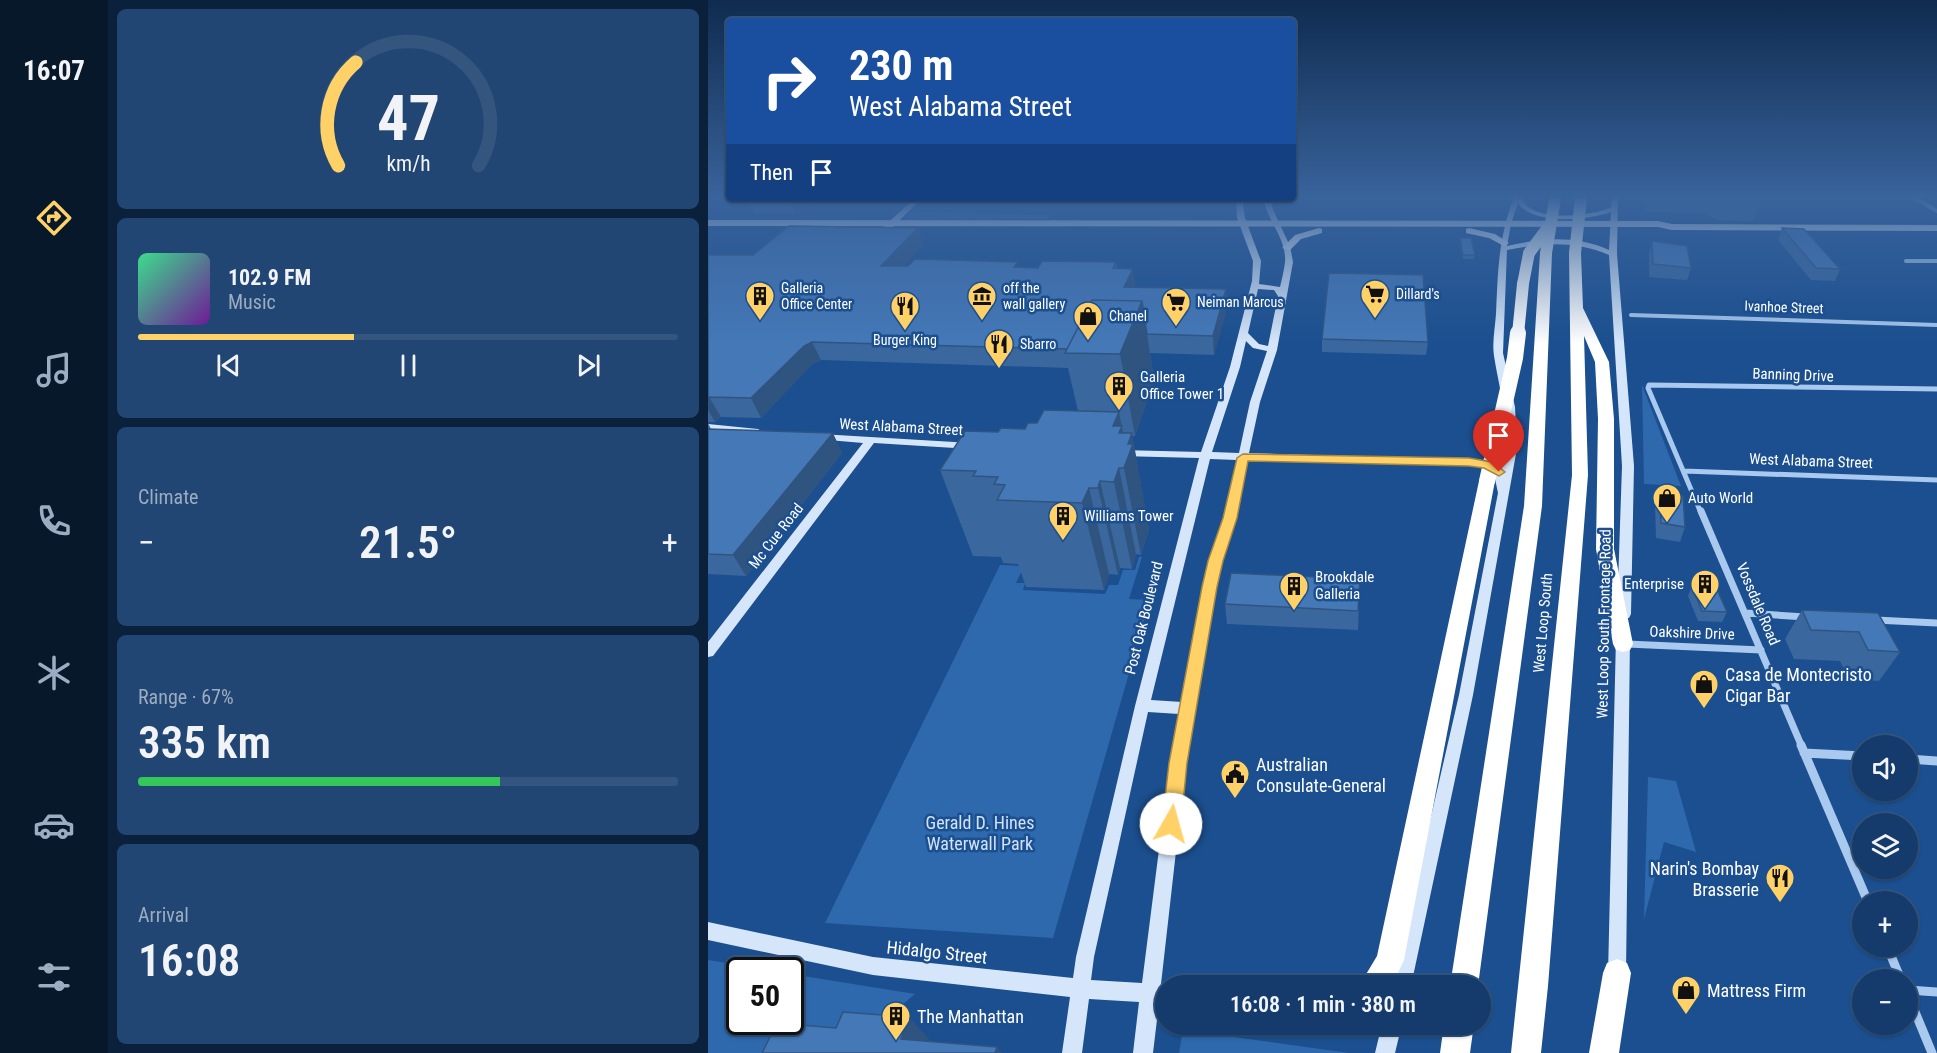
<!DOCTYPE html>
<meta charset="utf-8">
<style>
body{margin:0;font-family:"Roboto Condensed",sans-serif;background:#214673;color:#f1f3f6;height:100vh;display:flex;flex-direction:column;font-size:22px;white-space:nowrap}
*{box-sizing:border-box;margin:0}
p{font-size:20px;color:#9dadc1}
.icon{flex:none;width:33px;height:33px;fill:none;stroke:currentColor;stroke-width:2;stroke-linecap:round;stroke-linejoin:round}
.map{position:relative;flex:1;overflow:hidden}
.panel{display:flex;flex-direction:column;gap:9px;padding:9px;background:#0b203b;width:600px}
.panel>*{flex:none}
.top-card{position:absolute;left:18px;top:18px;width:570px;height:183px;border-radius:6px;box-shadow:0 2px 4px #0004,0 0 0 2px #33557e;background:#1a4fa0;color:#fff;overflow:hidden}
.buttons{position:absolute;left:1144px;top:735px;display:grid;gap:12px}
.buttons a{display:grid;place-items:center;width:66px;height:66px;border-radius:50%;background:#143b6b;box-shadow:0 2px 4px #0004,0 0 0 2px #33557e;font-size:30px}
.speed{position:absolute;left:18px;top:957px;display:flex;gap:12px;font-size:30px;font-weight:700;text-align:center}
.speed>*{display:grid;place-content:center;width:78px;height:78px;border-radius:50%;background:#143b6b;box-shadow:0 2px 4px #0004,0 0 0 2px #33557e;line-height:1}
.speed .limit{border:3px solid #111;border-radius:9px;background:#fff;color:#111}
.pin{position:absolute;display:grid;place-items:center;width:51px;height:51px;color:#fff;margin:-62px -26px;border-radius:50% 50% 50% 0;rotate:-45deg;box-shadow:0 0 6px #0007}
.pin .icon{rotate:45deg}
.me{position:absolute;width:66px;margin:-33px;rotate:7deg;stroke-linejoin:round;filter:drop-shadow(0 0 4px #0008)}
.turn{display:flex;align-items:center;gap:21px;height:126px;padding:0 24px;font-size:27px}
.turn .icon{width:78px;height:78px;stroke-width:2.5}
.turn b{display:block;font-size:42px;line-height:51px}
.then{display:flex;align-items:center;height:57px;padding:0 24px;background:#0003;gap:12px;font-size:22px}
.big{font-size:45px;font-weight:600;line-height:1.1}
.panel .tile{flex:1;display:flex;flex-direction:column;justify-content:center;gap:9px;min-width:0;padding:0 21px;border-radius:9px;background:#214673}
.panel .dial{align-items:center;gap:0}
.dial svg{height:156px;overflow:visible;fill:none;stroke:#33557e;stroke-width:7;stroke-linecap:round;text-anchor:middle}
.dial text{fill:#f1f3f6;stroke:none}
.song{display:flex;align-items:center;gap:18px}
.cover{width:72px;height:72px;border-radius:9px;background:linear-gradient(135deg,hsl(150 70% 55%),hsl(280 70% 35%))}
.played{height:6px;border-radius:3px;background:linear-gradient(90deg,#ffd166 40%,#33557e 40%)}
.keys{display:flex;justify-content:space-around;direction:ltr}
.heat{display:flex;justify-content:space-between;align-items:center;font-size:33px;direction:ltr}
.charge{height:9px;border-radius:4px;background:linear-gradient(90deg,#34c759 67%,#33557e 0)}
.trip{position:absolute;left:447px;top:975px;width:336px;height:60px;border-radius:30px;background:#143b6b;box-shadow:0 2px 4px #0004,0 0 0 2px #33557e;font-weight:600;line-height:60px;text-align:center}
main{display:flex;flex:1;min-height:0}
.tabs{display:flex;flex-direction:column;width:108px;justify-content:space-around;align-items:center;background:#08182b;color:#9dadc1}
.tabs .icon{width:42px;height:42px}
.tabs .active{color:#ffd166}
.tabs b{font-size:27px;color:#f1f3f6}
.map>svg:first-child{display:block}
</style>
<main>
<nav class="tabs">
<b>16:07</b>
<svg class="icon active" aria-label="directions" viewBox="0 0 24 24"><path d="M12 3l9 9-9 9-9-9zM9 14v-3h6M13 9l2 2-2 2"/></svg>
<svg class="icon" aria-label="music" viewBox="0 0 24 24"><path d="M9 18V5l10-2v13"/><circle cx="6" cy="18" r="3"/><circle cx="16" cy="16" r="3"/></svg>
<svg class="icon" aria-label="phone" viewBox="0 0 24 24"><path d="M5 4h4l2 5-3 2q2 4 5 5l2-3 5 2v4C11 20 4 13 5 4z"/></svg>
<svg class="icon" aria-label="climate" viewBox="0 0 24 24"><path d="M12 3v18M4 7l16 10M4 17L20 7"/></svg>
<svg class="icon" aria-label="car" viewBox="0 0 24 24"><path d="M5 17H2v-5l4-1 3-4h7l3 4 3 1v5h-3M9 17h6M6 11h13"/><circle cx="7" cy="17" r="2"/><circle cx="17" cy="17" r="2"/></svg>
<svg class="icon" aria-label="filters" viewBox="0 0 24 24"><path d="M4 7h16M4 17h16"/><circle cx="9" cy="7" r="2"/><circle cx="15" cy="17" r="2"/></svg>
</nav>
<section class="panel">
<div class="tile dial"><svg viewBox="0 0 100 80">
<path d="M14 69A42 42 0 1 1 86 69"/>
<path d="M14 69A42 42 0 0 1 23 16" stroke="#ffd166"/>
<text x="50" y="56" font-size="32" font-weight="700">47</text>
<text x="50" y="72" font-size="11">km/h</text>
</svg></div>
<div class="tile">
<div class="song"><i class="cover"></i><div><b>102.9 FM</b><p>Music</p></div></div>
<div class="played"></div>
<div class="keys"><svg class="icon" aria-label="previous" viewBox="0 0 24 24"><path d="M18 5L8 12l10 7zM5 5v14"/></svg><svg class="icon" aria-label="pause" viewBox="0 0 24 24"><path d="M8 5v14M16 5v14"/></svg><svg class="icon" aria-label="next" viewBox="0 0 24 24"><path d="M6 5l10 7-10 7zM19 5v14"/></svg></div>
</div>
<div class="tile"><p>Climate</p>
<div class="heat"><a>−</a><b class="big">21.5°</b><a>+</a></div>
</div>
<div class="tile"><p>Range · 67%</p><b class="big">335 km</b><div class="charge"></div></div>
<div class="tile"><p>Arrival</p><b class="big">16:08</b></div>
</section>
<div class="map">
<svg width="1229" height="1053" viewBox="0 0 1229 1053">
<rect width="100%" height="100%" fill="#1b4f8f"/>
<path fill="#2e69ad" d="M203 211 343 215 340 219 195 220Z
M934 385 973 486 936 484Z
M431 557H434L421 599 442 600 345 938 117 923 292 565 316 566 308 583H317L315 590 397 594 401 585H410L415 570H427Z
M940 777 968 781 988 852 956 842 936 919Z
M0 960 63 970H32V1022H82L83 974 207 994 158 1035 92 1053H0Z
M475 1030 641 1053H471Z"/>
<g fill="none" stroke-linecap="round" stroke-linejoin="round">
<path stroke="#a9c9ee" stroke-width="4" d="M1206 197 1229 211
M1198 261H1229
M923 315 1229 325"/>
<path stroke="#a9c9ee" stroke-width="5" d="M976 471 1229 480
M993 513 940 388 941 385 1229 389"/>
<path stroke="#a9c9ee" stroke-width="7" d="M993 511 1094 747
M1038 613 1097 617
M1167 620 1229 623
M919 644 1053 650"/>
<path stroke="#a9c9ee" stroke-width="9" d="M1093 745 1160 902
M1096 753 1155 756
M1200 759 1229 761
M1179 946 1193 980
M1200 990 1229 992
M1200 995 1224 1053"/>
<path fill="#d6e6fa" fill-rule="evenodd" d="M806 197H813C816 201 818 206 822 208 839 220 886 216 903 207L904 197H910L909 254 926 466 923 614 921 618H911L909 614 914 466 901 255C867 240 834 243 799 250L795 353 807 407 809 448 765 695 703 986H684L751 695 790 493 786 474 773 466 540 460 528 518 513 561 478 763 453 984 461 986H458V1004L451 1003 445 1053H425L431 1002 381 999 374 1053H354L362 997 165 975 0 940V922L165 957 365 978 368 957 427 706 491 458 412 456 407 453 412 450 493 452 522 367 544 281 545 261 529 218 528 198H534L537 218 553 261 551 284 572 287C574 279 576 270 577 262 579 240 559 220 555 198H561L567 214 582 246 585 262 569 350 552 402 541 453 775 460 794 469C803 424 793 399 786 356 784 343 787 328 788 314 790 271 790 239 806 197ZM810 203C825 226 880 220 903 212L901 250C868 235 833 238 799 246L803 224ZM550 289 566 290 570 296 560 346 551 344 540 333ZM538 341 545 348 559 351 542 402 531 453 504 452 532 367ZM502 459 529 460 516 518 501 561 474 702 443 700ZM440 712 471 714 462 763 434 983 383 980 386 957Z
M207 198H214L180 232H174V228Z
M0 424 50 429 55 432 50 435 2 430H0Z
M112 434 263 443 268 446 263 449 166 443 5 656 0 657V642L155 443 108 439 107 437 108 435Z
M915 632 920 633 922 637 918 974 916 981 909 983 902 981 900 974 908 637 910 633Z
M674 1024H694L687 1053H667Z"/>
<path fill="#f0f6ff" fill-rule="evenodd" d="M0 220 950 221 964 224 1229 225V231L964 230 950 227 0 226Z
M611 228 614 229V233L593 239 582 250 574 248 587 235Z
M761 228 787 234 801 243 796 246 781 238 758 233V229Z"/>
<path fill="#fff" fill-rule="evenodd" d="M821 250 827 253 821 284 815 288 809 284 815 253Z
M838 250 844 253 834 506 770 986H742L816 506 832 253Z
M867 250 873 253 875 308 901 362 906 419V549L925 644 922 650 915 652 908 650 905 644 888 549 890 419 887 362 876 336 880 475 840 986 833 1053H803L864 475 861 253Z
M779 476 785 477 787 481 696 960 684 986H651L669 956 771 481 773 477Z
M909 959 919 963 923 973 911 1053H881L895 973 899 963Z
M736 1024H766L762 1053H732Z"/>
<path stroke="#fff" stroke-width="12" d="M821 253 841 226
M838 253 847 199
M867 253 873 198
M810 334 815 284"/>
<path stroke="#fff" stroke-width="16" d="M779 481 807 358 810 333"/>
</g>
<path fill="#3a679d" d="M938 197H1054L1045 221 1011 220 995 213 937 212Z
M40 198H101L103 203 87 214H46L39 199Z
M210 228 215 245 195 266 330 268 408 262 409 268 427 286V288L518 289 519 307 506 355 442 353 446 380 427 436H424L441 530 433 555 428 554 424 569 412 568 410 575 401 574 396 590 318 587 310 564 295 563 293 557 265 556 232 470 290 432 317 429 329 423 370 411 360 368 113 360 104 364 53 418 13 417 7 422H0V255H45Z
M1074 228 1132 269 1127 281 1103 280 1070 240Z
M752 238 767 255 766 259H755L752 242Z
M944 241 983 268 979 280 941 277V254Z
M614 339 720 342 718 355 614 352Z
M0 423 3 429 134 453 38 576 0 574Z
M952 492 977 527 972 542 948 538 947 506Z
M652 579 650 630 519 624 517 604Z
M984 586 1019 612 1014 622 990 621 980 596Z
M1094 610 1170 613 1192 652 1171 681 1141 679 1132 661 1086 659 1077 639Z"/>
<path fill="#305480" d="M0 197H7L0 201Z
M82 198H101L103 203 87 214 81 199Z
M210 228 215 245 179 283 173 266Z
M425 269 427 286 419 305 416 287Z
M518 289 519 307 506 355 505 336Z
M434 301 446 380 427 436 412 354Z
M104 342 113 360 104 364 53 418 43 398 96 346Z
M1 397 13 417 7 422 0 410V398Z
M411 412 420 459V444L424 433 439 518 441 530 433 555 416 468 405 426Z
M125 433 134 453 38 576 25 555Z
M411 468 428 554 424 569 406 482Z
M392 481 412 568 410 575 390 488Z
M381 488 401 574 396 590 374 503Z
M201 1017 222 1040 217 1053 193 1039Z
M289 1047 294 1053H287Z"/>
<path fill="#4478b7" stroke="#305480" stroke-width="1.5" d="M40 198H82L39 199Z
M81 226 210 228 173 266H200L207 259 310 262 306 267 330 268 334 261 408 262 405 268 425 269 416 287 518 289 505 336 439 334 434 301 384 300 359 349 104 342 96 346 43 398 1 397 0 398V255H45Z
M1074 228 1096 229 1132 269 1108 268Z
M752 238H763L767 255H755Z
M944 241 979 246 983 268 945 264Z
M621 273 715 275 720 342 614 339Z
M384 300 434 301 412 354 357 353Z
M336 410 411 412 405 426H414L411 433H424L420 444H425L416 468H411L406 482 392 481 390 488H381L374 503 289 500 297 485 286 484 290 477 265 476 268 471 232 470 257 431 290 432 293 428 317 429 320 423H329Z
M0 429 125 433 25 555 0 554Z
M952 492 975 496 977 527 953 523Z
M523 573 652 579 650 611 517 604Z
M984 586 1008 587 1019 612 994 611Z
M1094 610 1170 613 1192 652 1160 650 1151 632 1103 630Z
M135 1012 201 1017 193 1039 289 1047 287 1053H54L69 1023 128 1028Z"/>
<linearGradient id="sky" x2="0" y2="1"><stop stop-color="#0f2b4f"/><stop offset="0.57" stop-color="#39639b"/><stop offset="1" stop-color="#39639b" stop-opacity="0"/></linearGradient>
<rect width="1229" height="344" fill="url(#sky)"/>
<path fill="#ffd166" stroke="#a68842" stroke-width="1.5" d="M535 454 761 458 784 462 797 472 791 476 776 468 761 466 540 461 529 518 515 561 509 587 479 763 473 824 470 830 463 833 457 830 454 824 461 763 494 587 500 561 515 518 529 458Z"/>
<defs>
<g id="supermarket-pin" transform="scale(1.5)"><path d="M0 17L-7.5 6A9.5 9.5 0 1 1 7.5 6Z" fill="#ffd166" stroke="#1b4f8f"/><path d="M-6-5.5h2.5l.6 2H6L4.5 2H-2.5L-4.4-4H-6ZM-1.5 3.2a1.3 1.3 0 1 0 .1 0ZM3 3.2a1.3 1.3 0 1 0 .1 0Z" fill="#111"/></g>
<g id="building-pin" transform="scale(1.5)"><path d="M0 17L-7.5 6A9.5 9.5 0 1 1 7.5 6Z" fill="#ffd166" stroke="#1b4f8f"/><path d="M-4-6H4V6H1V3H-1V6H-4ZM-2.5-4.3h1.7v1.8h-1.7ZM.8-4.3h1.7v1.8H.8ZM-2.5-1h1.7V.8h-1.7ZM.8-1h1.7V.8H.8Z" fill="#111"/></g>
<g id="museum-pin" transform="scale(1.5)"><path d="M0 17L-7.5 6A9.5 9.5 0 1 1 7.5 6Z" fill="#ffd166" stroke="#1b4f8f"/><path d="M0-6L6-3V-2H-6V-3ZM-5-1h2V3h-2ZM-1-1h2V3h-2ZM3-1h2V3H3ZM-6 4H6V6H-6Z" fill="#111"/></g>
<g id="restaurant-pin" transform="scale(1.5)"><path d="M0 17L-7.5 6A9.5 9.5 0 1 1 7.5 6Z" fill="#ffd166" stroke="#1b4f8f"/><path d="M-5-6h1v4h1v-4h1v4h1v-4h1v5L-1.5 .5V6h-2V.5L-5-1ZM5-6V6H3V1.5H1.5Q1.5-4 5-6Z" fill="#111"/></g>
<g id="shop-pin" transform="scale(1.5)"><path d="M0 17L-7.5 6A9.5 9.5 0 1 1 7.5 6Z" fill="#ffd166" stroke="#1b4f8f"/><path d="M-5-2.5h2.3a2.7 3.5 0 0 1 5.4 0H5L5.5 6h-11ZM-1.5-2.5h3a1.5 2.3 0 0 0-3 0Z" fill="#111"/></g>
<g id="civic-pin" transform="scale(1.5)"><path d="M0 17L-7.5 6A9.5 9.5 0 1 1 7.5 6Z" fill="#ffd166" stroke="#1b4f8f"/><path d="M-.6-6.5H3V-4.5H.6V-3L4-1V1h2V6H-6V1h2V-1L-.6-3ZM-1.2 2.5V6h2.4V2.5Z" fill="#111"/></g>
</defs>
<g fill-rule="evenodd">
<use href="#supermarket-pin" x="667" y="294"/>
<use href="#building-pin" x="52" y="296"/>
<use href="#museum-pin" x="274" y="296"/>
<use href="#supermarket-pin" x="468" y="302"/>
<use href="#restaurant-pin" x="197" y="306"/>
<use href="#shop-pin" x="380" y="316"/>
<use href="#restaurant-pin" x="291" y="344"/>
<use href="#building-pin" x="411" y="386"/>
<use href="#shop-pin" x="959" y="498"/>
<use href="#building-pin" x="355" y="516"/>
<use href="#building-pin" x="997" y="584"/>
<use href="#building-pin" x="586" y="586"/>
<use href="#shop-pin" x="996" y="684"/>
<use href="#civic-pin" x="527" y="774"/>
<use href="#restaurant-pin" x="1072" y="878"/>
<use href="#shop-pin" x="978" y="990"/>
<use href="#building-pin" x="188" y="1016"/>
</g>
<g text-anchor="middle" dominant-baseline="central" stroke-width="5" stroke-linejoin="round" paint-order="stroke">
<g font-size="14" fill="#fff" stroke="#1b4f8f" text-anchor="start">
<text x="73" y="288">Galleria<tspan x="73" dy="16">Office Center</tspan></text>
<text x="295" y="288">off the<tspan x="295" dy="16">wall gallery</tspan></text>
<text x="688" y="294">Dillard's</text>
<text x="489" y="302">Neiman Marcus</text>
<text x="401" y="316">Chanel</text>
<text x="197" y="340" text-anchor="middle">Burger King</text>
<text x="312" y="344">Sbarro</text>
</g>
<g font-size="14" fill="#fff" stroke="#1b4f8f">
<text transform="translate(1076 307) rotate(2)">Ivanhoe Street</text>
</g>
<g font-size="15" fill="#fff" stroke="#1b4f8f">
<text transform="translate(1085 375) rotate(2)">Banning Drive</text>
<text transform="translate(193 427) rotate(3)">West Alabama Street</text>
<text transform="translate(1103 461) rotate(2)">West Alabama Street</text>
<text transform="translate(68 536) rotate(-52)">Mc Cue Road</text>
<text transform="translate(1050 604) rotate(67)">Vossdale Road</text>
<text transform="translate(436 618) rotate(-76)">Post Oak Boulevard</text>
<text transform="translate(835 623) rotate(-85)">West Loop South</text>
<text transform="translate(896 624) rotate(-89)">West Loop South Frontage Road</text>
<text transform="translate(984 633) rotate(2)">Oakshire Drive</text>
</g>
<g font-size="15" fill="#fff" stroke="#1b4f8f" text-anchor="start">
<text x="432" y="377">Galleria<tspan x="432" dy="17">Office Tower 1</tspan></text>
<text x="980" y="498">Auto World</text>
<text x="376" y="516">Williams Tower</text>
<text x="607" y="577">Brookdale<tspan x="607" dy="17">Galleria</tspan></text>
<text x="976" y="584" text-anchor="end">Enterprise</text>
</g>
<g font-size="18" fill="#fff" stroke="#1b4f8f" text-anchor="start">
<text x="1017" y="674">Casa de Montecristo<tspan x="1017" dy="21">Cigar Bar</tspan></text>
<text x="548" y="764">Australian<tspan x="548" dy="21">Consulate-General</tspan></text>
<text x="1051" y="868" text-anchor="end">Narin's Bombay<tspan x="1051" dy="21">Brasserie</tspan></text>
<text x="999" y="990">Mattress Firm</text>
<text x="209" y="1016">The Manhattan</text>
</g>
<g font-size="18" fill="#cfe3fa" stroke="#1b4f8f">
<text x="272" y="822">Gerald D. Hines<tspan x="272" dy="21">Waterwall Park</tspan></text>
</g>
<g font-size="18" fill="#fff" stroke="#1b4f8f">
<text transform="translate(229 952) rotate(6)">Hidalgo Street</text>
</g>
</g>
</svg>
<div class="buttons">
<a><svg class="icon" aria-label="sound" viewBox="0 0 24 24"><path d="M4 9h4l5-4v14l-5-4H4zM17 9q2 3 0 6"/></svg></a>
<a><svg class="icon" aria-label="layers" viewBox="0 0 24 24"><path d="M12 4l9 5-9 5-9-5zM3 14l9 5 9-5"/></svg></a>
<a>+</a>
<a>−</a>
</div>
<div class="speed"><div class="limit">50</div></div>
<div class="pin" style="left:791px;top:472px;background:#d93025"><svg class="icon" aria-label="arrive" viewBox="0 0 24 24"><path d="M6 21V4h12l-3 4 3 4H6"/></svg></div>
<svg class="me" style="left:463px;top:824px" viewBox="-20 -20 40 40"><circle r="19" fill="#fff"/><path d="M0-13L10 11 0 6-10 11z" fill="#ffd166"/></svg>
<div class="trip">16:08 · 1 min · 380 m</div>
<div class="top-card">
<div class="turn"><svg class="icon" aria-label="right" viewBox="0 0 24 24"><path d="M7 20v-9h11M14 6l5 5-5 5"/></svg><div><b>230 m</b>West Alabama Street</div></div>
<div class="then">Then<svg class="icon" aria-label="arrive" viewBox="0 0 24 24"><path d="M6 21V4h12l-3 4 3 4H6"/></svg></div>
</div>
</div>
</main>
